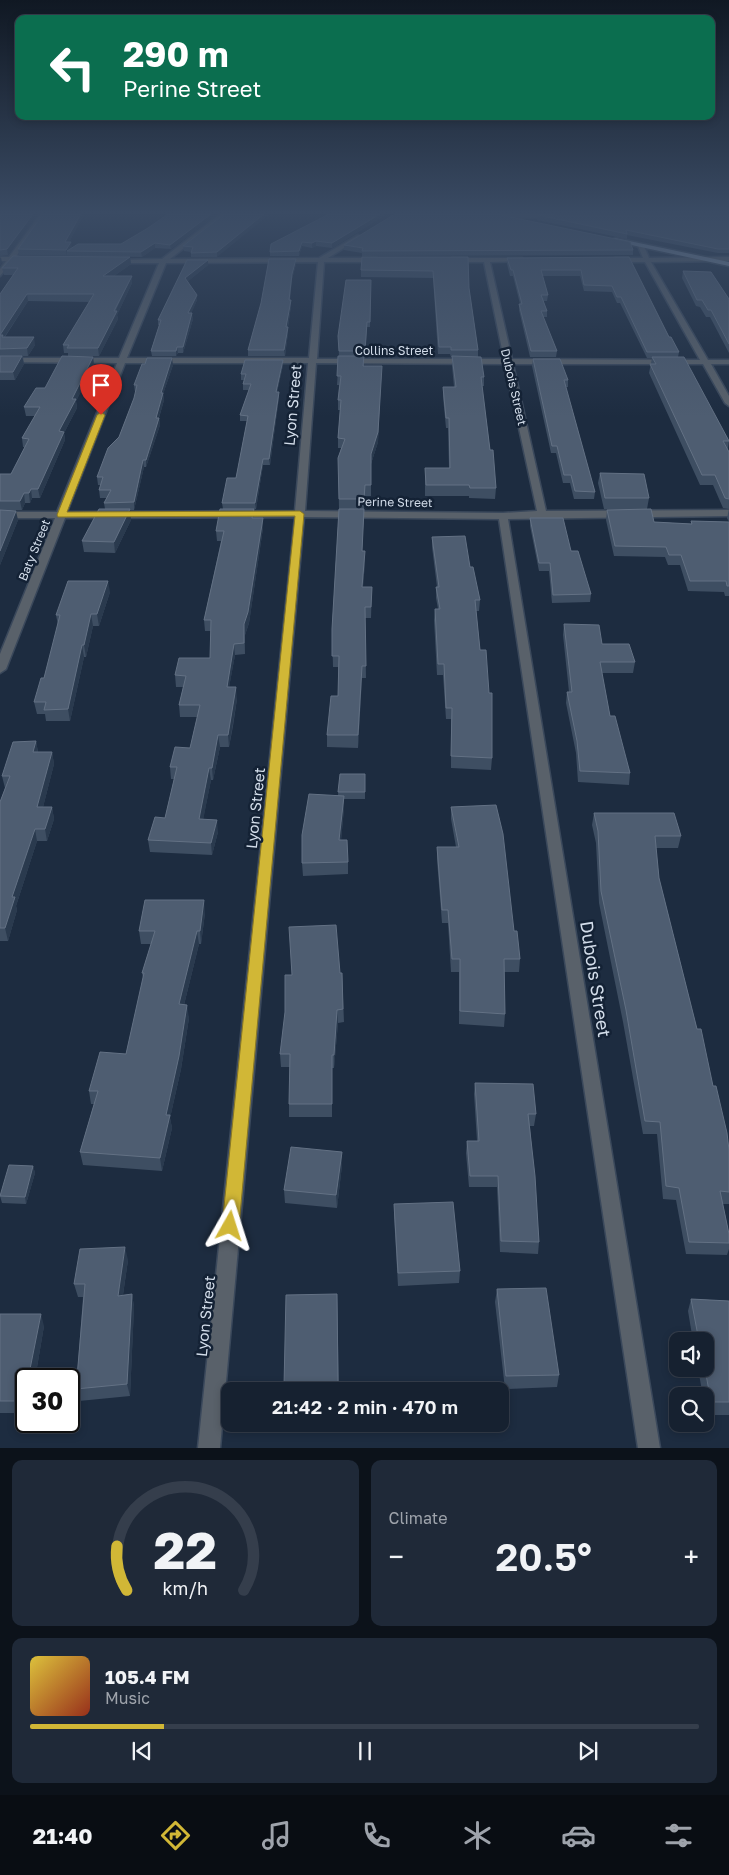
<!DOCTYPE html>
<meta charset="utf-8">
<style>
body{margin:0;font-family:"Golos Text",sans-serif;background:#1f2938;color:#f1f3f6;height:100vh;display:flex;flex-direction:column;font-size:19px;white-space:nowrap}
*{box-sizing:border-box;margin:0}
p{font-size:16px;color:#9ea3ab}
.icon{flex:none;width:28px;height:28px;fill:none;stroke:currentColor;stroke-width:2;stroke-linecap:round;stroke-linejoin:round}
.map{position:relative;height:1448px;overflow:hidden}
.sheet{display:flex;flex-direction:column;gap:12px;padding:12px;background:#0c121a;flex:1}
.sheet>*{flex:none}
.guide{position:absolute;left:15px;top:15px;width:700px;height:105px;border-radius:10px;box-shadow:0 2px 8px #0003,0 0 0 1px #353e4c;background:#0b6e4f;color:#fff;overflow:hidden}
.fabs{position:absolute;left:669px;top:1332px;display:grid;gap:10px}
.fabs a{display:grid;place-items:center;width:45px;height:45px;border-radius:10px;background:#162130;box-shadow:0 2px 8px #0003,0 0 0 1px #353e4c;font-size:25px}
.speed{position:absolute;left:15px;top:1368px;display:flex;gap:10px;font-size:25px;font-weight:700;text-align:center}
.speed>*{display:grid;place-content:center;width:65px;height:65px;border-radius:50%;background:#162130;box-shadow:0 2px 8px #0003,0 0 0 1px #353e4c;line-height:1}
.speed .limit{border:2px solid #111;border-radius:8px;background:#fff;color:#111}
.pin{position:absolute;display:grid;place-items:center;width:42px;height:42px;color:#fff;margin:-51px -21px;border-radius:50% 50% 50% 0;rotate:-45deg;box-shadow:0 0 5px #0007}
.pin .icon{rotate:45deg}
.me{position:absolute;width:55px;margin:-28px;rotate:6deg;stroke-linejoin:round;filter:drop-shadow(0 0 4px #0008)}
.turn{display:flex;align-items:center;gap:18px;height:105px;padding:0 25px;font-size:22px}
.turn .icon{width:65px;height:65px;stroke-width:2.5}
.turn b{display:block;font-size:35px;line-height:42px}
.big{font-size:38px;font-weight:600;line-height:1.1}
.sheet .card{flex:1;display:flex;flex-direction:column;justify-content:center;gap:8px;min-width:0;padding:0 18px;border-radius:10px;background:#1f2938}
.sheet .dial{align-items:center;gap:0}
.dial svg{height:130px;overflow:visible;fill:none;stroke:#353e4c;stroke-width:7;stroke-linecap:round;text-anchor:middle}
.dial text{fill:#f1f3f6;stroke:none}
.song{display:flex;align-items:center;gap:15px}
.cover{width:60px;height:60px;border-radius:8px;background:linear-gradient(135deg,hsl(50 70% 55%),hsl(10 70% 35%))}
.played{height:5px;border-radius:2px;background:linear-gradient(90deg,#d1b736 20%,#353e4c 20%)}
.keys{display:flex;justify-content:space-around;direction:ltr}
.heat{display:flex;justify-content:space-between;align-items:center;font-size:28px;direction:ltr}
.sheet .tiles{flex:1;display:grid;gap:12px;grid-template-columns:1fr 1fr}
.card:last-child{grid-column:span 2}
.trip{position:absolute;left:221px;top:1382px;width:288px;height:50px;border-radius:10px;background:#162130;box-shadow:0 2px 8px #0003,0 0 0 1px #353e4c;font-weight:600;line-height:50px;text-align:center}
.dock{display:flex;height:80px;justify-content:space-around;align-items:center;background:#090d13;color:#9ea3ab}
.dock .icon{width:35px;height:35px}
.dock .active{color:#d1b736}
.dock b{font-size:22px;color:#f1f3f6}
.map>svg:first-child{display:block}
</style>
<div class="map">
<svg width="729" height="1448" viewBox="0 0 729 1448">
<rect width="100%" height="100%" fill="#1d2c40"/>
<g fill="none" stroke-linecap="round" stroke-linejoin="round">
<g stroke="#3a485b" stroke-width="3">
<path id="minor" d="M40 214H46L15 258 28 260 25 262 12 261 0 276V269L6 261H0V257H9Z
M220 214H227L170 259 319 258 358 235 360 236V238L328 258H377L380 260 377 262H324L317 359H504L484 262H452L449 260 452 258H522L525 260 524 261 490 262 512 359 700 360 645 262H615L612 260 615 258H643L638 246 641 244 644 246 649 258 729 257V261L651 262 708 360H729V364H711L729 396V406L725 403 703 364H513L546 511 729 510V516L508 519 660 1448H638L499 519 304 517 220 1448H198L295 517 65 518 6 669 0 673V654L55 518H0V512H57L117 363 0 362V358H119L159 263H115L113 262V260L162 259ZM318 262 309 358H127L166 263ZM125 363H308L295 511 67 512ZM316 363 505 364 537 511 503 513 305 511Z
M498 214H553L556 216 553 218 496 217Z"/>
</g>
<g stroke="#3a485b" stroke-width="3">
<path id="major" d="M615 238 729 262V266L613 241V239Z"/>
</g>
<use href="#minor" fill="#59616a" fill-rule="evenodd"/>
<use href="#major" fill="#8595a9" fill-rule="evenodd"/>
</g>
<path fill="#3e4e62" d="M0 214H38L8 255 0 256Z
M84 214 69 242 72 248 121 244 217 214 171 249 155 248 142 257 19 255 18 249Z
M224 214 217 257H191V252L184 251 183 246Z
M387 214 332 248 316 246 312 248 302 246 299 256H270V252Z
M498 215 633 250V255L362 256V253L344 250V245Z
M538 215H729V253H718L627 235V239L537 220Z
M130 257 131 264 114 276H132V283L117 315 118 319 99 356H68V353H64L63 345 89 302 28 301 5 337 35 345 28 356H23L24 364 15 380H0V294L13 275H4L2 268Z
M468 257 469 288 478 350V357L484 377V386H482L490 450 496 488 495 499 469 498V496H425V468H449L448 428H446L443 397V387H454L452 366V357H451L450 354H438L433 278 361 277V270Z
M629 257 669 337 679 352 678 357 729 441 728 449 729 452V596H725L724 592 688 591 680 565H668L665 557 614 556 606 520 607 510 654 522 691 524V521L729 522 727 518 729 509 723 508 713 485H700L649 373 652 358H647L620 303H617L612 292 584 291 580 276H542L548 295 547 301H543L547 311V317H543L557 351 556 357H530L519 310 520 304 513 276H510L507 264V258Z
M187 260H208V265L188 281 197 300 191 313 193 319 183 353H178L176 356H152L151 351 159 325H158V320Z
M296 264 292 279 290 300 291 306 288 327V333L285 356H248V350Z
M683 271 729 299V353L710 317H706L700 307 696 306 682 278Z
M371 280 370 327H367L365 357H364V366L381 375 378 442 371 464V496H365L364 510 362 551 365 562 363 587H372L371 618H365L366 678H362L358 748 327 747V735L338 696V667H333L332 629 339 509 338 458 341 448H338V438L340 410H338V400L339 385H337L339 356 338 336Z
M93 357 94 365 76 401 77 408 64 433 65 440 40 498H32L30 503H25L22 510H10L18 520 0 565V474H11L25 447H23L22 438 35 416H26L24 407 45 388Z
M533 359 568 380V387H565L595 492 594 499H574L570 483H563L556 453H551L532 366Z
M283 360V365L277 392H279V397L270 465H263L256 509H254V518L263 528 249 623 245 635V654L235 655 229 687 237 699 233 726 229 747H220L213 780H211L203 819 218 832 212 855 150 852 148 840 165 818 174 779H171L170 767 190 748 197 717H180L179 705 183 687H176L175 675 210 658 211 631H205L204 620 221 541H217L216 531 223 509 222 503 236 478 247 421H240V415L249 390H243V384L244 380H241V374Z
M173 365 163 394 164 400 159 418 160 425 146 467H144L134 510H130L131 520 115 553 84 552 82 541 105 509 104 503 107 498H100L99 490 101 485H98L97 477 119 437 134 398 136 392H135L134 385Z
M600 473 649 498 647 509H604L598 483Z
M530 518 571 551 591 594 590 602 552 603 549 571H539L530 526Z
M432 537 470 567 480 600 479 611H476L492 758 491 770 451 768V719H446L443 675H437L434 620 435 609H438L436 598V587H437L432 547Z
M110 592 99 626H93L86 657H84L70 721H46L45 714H37L34 702 44 678 58 625 56 615Z
M564 624 602 644 635 662 633 673H602L610 716 630 773 629 785 578 782 576 753 566 703 567 692H569L563 635Z
M36 741 38 752H52L54 764 43 807H52L54 819 47 841H37L16 906 17 910 8 941H0V802L5 788 2 776Z
M340 774H365V799H344V808L341 840 348 862V874L303 876 302 863 338 795Z
M451 807 514 931 520 959 519 972H504L505 1014 504 1027 459 1024V972H451L448 923H442L437 860V847H456L451 819Z
M594 813 681 836 678 848H656L659 878 697 1029 713 1086 729 1150V1204H723L729 1234V1249L727 1255 686 1254 676 1200 663 1199 657 1134H643L623 1022 599 903 596 843 592 825Z
M205 913 201 944H199L184 1005 189 1018 181 1069 170 1118 172 1128 162 1171 83 1165 80 1152 94 1104H91L89 1091 126 1054 143 978 142 973 151 944H141L139 931Z
M340 973H342L344 1022 338 1023 334 1068H332V1117H289V1104L290 1067H281L280 1054Z
M475 1083 536 1114 534 1126H530L539 1242 538 1254 500 1252 497 1187H469L466 1153 467 1141H477L474 1094Z
M342 1152V1165L337 1208 285 1203 284 1190Z
M33 1166 35 1173 26 1204 2 1203 0 1196Z
M394 1204 460 1271 459 1283 398 1286 394 1216Z
M128 1260 123 1295 132 1294 134 1307 130 1396 79 1401 76 1389 83 1297H78L74 1284Z
M497 1289 559 1375 557 1387 505 1389 495 1302Z
M337 1294 339 1391H284V1386Z
M691 1299 729 1301V1415H707L705 1405V1396H703L698 1369H705V1341H693L688 1311Z
M0 1314 44 1326 35 1379H26V1413H0Z"/>
<path fill="#2a3a4e" d="M33 214H38L8 255 7 249Z
M81 214H84L66 248 65 242Z
M211 214H217L171 249 170 245Z
M264 214H270L217 257V252Z
M380 214H387L332 248V243Z
M316 241V246L312 248V243Z
M71 242 72 248 67 251V256L66 250Z
M302 242V246L299 256V251Z
M155 243V248L142 257 141 252Z
M1 257 2 263 0 266V258Z
M130 257 131 264 104 283 103 276Z
M296 259V264L292 279 289 306 292 274Z
M208 260V265L186 283 185 278Z
M132 276V283L117 315 118 319 99 356 98 348Z
M27 294 28 301 3 339 0 335Z
M197 295V300L189 319 188 313Z
M291 300V306L287 333 286 327Z
M192 313 193 319 183 353V347Z
M288 327V333L285 356 284 350Z
M34 337 35 345 28 356 27 348Z
M177 347 178 353 176 356V351Z
M22 356 24 364 15 380 13 372Z
M93 357 94 365 76 401 77 408 64 433 65 440 40 498 38 489 59 431 72 399Z
M172 358 173 365 163 394 164 400 157 424 159 418 160 425 146 467V460L156 418 161 393Z
M283 360V365L276 397V392Z
M382 366 378 442 371 464V454Z
M279 392V397L270 465 269 459Z
M263 459V465L256 509 255 503Z
M143 460 144 467 134 510V502Z
M31 489 32 498 30 503 29 493Z
M24 493 25 503 22 510 20 501Z
M130 509 131 520 115 553 114 542Z
M16 511 18 520 0 565V551Z
M263 518V528L249 623 245 635V654L244 624Z
M365 551V562L362 598V587Z
M108 581 110 592 99 626 97 614Z
M91 614 93 626 86 657 84 645Z
M234 644 235 655 227 699V687Z
M82 645 84 657 70 721 68 709Z
M362 666V678L358 748V735Z
M236 687 237 699 229 747 228 735Z
M218 735 220 747 213 780 212 768Z
M36 741 38 753 33 752Z
M52 752 54 764 40 819 37 807Z
M209 768 211 780 201 831 199 819Z
M344 796V808L340 853 339 840Z
M52 807 54 819 47 841 45 829Z
M217 820 218 832 212 855 211 843Z
M35 829 37 841 16 906 17 910 8 941 5 928 12 897Z
M204 900 205 913 201 944 200 931Z
M197 931 199 944 181 1017 179 1004Z
M187 1005 189 1018 181 1069 170 1118 172 1128 162 1171 160 1158 166 1115Z
M337 1010 338 1023 334 1068V1055Z
M342 1152V1165L337 1208 336 1195Z
M33 1166 35 1173 26 1204 25 1197Z
M125 1247 128 1260 121 1308 118 1296Z
M132 1294 134 1307 130 1396 127 1384Z
M41 1314 44 1326 35 1379H28Z
M26 1390V1407L24 1401Z"/>
<path fill="#4e5d71" stroke="#637184" d="M0 214H33L7 249 0 250Z
M43 214H81L65 242H71L66 250 18 249Z
M168 214H211L170 245 155 243 141 252 67 251 78 244H121L148 228Z
M224 214H264L217 252 191 253 193 247 183 246Z
M329 214H380L332 243 316 241 312 243 302 242 299 251 270 252 271 244Z
M395 214H496L630 242 633 250 362 251 363 248 344 245Z
M538 215H729V249H718L626 230 627 234Z
M13 256 130 257 103 276H132L114 311H117L98 348H67L69 345H63L94 294H27L0 335V294L18 268H2Z
M362 257H468L469 288 478 350H451V347H439L433 271 361 270Z
M629 257 669 337H671L679 352H647L621 297H617L612 286 584 285 581 270H541L548 295H541L547 311H541L557 351H531L519 304H522L513 270H511L507 258Z
M269 259H296L292 274 289 300H291L286 327H288L284 350H248L261 303Z
M187 260H208L185 278 197 295 188 313H192L183 347H177L176 351H151L161 320H158Z
M683 271 711 272 729 299V344L711 310H708L702 300H697Z
M346 280H371L370 322H367L365 351H339L338 336Z
M0 335H3L2 337H34L27 348 0 349Z
M0 356H22L13 372H0Z
M62 356 93 357 72 399H76L59 431 64 432 38 489H31L29 493H24L20 501H0V474H11L29 439 22 438 40 407H24L36 388H45Z
M338 356H364L363 366H382L378 432 371 454V485H365L364 499H339L338 458 345 439 338 438 341 400H338L341 376H337Z
M452 356 481 357 484 377H481L490 450H493L496 488H470L469 485H426L425 468H450L449 418H446L443 387H456Z
M652 357H684L729 441H723L729 452V499L725 498 715 475H702L650 364H656Z
M147 358H172L161 393H163L156 418H159L146 460H143L134 502 104 503 111 490H99L103 477H97L108 448 119 437 134 398 137 385H134L142 364H145Z
M533 359H560L568 380H564L595 492 575 491 571 475H564L557 446H552Z
M245 360H283L276 392H279L269 459H263L255 503H222L227 478H236L248 416 240 415 251 384H243L246 374H241Z
M600 473 644 474 649 498H605Z
M99 509H130L114 542 82 541Z
M220 509H254L252 518H263L248 612 244 624V643L234 644 227 687H236L228 735H218L212 768H209L199 819 217 820 211 843 148 840 155 817 165 818 177 767H170L175 747 190 748 200 705H179L186 676 175 675 179 658H210L211 620H204L224 531H216Z
M339 509H364L362 551H365L362 587H372L371 607H365L366 666H362L358 735H327L331 696H338L339 656H332V629Z
M651 509 654 522 692 524 691 521 729 522V586H727L726 581H690L681 555H669L666 547 615 546 607 510Z
M0 510 16 511 0 551Z
M530 518H563L571 551H578L591 594 553 595 550 563H539Z
M465 536 470 567H473L480 600H475L480 650H486L489 693H492V758L451 756 452 708H446L444 664H438L435 609H440L436 587H439L432 537Z
M68 581H108L97 614H91L84 645H82L68 709 44 710 46 702H34L41 678H44L60 615H56Z
M564 624 599 625 602 644H629L635 662H600L610 716H615L630 773 580 771 577 741 567 692H572Z
M36 741 33 752H52L37 807H52L45 829H35L12 897H15L5 928H0V802L10 776H2L13 742Z
M340 774H365V792H338Z
M309 794 344 796 339 840H347L348 862 302 863V835Z
M496 805 503 834 514 931H517L520 959H504L505 1014 460 1011V959H452L448 910H442L437 847H459L451 807Z
M594 813H674L681 836H655L659 878 697 1029H701L713 1086H716L727 1133 729 1150V1192L720 1191 729 1234V1243L689 1242 679 1188 666 1186 660 1122 645 1121 626 1010 601 891 598 831Z
M145 900H204L200 931H197L179 1004 187 1005 179 1056 166 1115H170L160 1158 80 1152 98 1091H89L100 1052 126 1054 144 973H142L155 931H139Z
M336 925 340 973H342L343 1009 337 1010 334 1055H332V1104H289L290 1054H280L285 1012V975H292L289 927Z
M475 1083 533 1084 536 1114H528L535 1176 539 1242 501 1241 498 1176H470L467 1141H479Z
M291 1147 342 1152 336 1195 284 1190Z
M9 1165 33 1166 25 1197 0 1196Z
M453 1202 460 1271 398 1273 394 1204Z
M125 1247 118 1296 132 1294 127 1384 76 1389 85 1284H74L80 1249Z
M546 1288 559 1375 506 1376 497 1289Z
M337 1294 338 1384 284 1386 286 1295Z
M691 1299 729 1301V1402H711L705 1369V1341H699Z
M0 1314H41L28 1379H26V1390L24 1401H0Z"/>
<linearGradient id="sky" x2="0" y2="1"><stop stop-color="#101823"/><stop offset="0.51" stop-color="#3a4b64"/><stop offset="1" stop-color="#3a4b64" stop-opacity="0"/></linearGradient>
<rect width="729" height="417" fill="url(#sky)"/>
<path fill="#d1b736" stroke="#887723" d="M101 412 105 415 67 512 300 511 304 514 239 1226 236 1231 230 1233 224 1231 222 1226 295 516 58 517 57 515 97 415Z"/>
<g text-anchor="middle" dominant-baseline="central" stroke-width="5" stroke-linejoin="round" paint-order="stroke">
<g font-size="12" fill="#d3ddea" stroke="#142235">
<text x="394" y="350">Collins Street</text>
<text transform="translate(514 387) rotate(77)">Dubois Street</text>
<text transform="translate(395 502) rotate(1)">Perine Street</text>
<text transform="translate(34 550) rotate(-68)">Baty Street</text>
</g>
<g font-size="15" fill="#d3ddea" stroke="#142235">
<text transform="translate(292 405) rotate(-85)">Lyon Street</text>
<text transform="translate(255 808) rotate(-84)">Lyon Street</text>
<text transform="translate(205 1316) rotate(-84)">Lyon Street</text>
</g>
<g font-size="18" fill="#d3ddea" stroke="#142235">
<text transform="translate(596 979) rotate(81)">Dubois Street</text>
</g>
</g>
</svg>
<div class="fabs">
<a><svg class="icon" aria-label="sound" viewBox="0 0 24 24"><path d="M4 9h4l5-4v14l-5-4H4zM17 9q2 3 0 6"/></svg></a>
<a><svg class="icon" aria-label="search" viewBox="0 0 24 24"><circle cx="10" cy="10" r="6"/><path d="M15 15l6 6"/></svg></a>
</div>
<div class="speed"><div class="limit">30</div></div>
<div class="pin" style="left:101px;top:415px;background:#d93025"><svg class="icon" aria-label="arrive" viewBox="0 0 24 24"><path d="M6 21V4h12l-3 4 3 4H6"/></svg></div>
<svg class="me" style="left:230px;top:1226px" viewBox="-20 -20 40 40"><path d="M0-17L14 15 0 8-14 15z" fill="#d1b736" stroke="#fff" stroke-width="4"/></svg>
<div class="trip">21:42 · 2 min · 470 m</div>
<div class="guide">
<div class="turn"><svg class="icon" aria-label="left" viewBox="0 0 24 24"><path d="M17 20v-9H6M10 6l-5 5 5 5"/></svg><div><b>290 m</b>Perine Street</div></div>
</div>
</div>
<section class="sheet">
<div class="tiles">
<div class="card dial"><svg viewBox="0 0 100 80">
<path d="M14 69A42 42 0 1 1 86 69"/>
<path d="M14 69A42 42 0 0 1 8 42" stroke="#d1b736"/>
<text x="50" y="56" font-size="32" font-weight="700">22</text>
<text x="50" y="72" font-size="11">km/h</text>
</svg></div>
<div class="card"><p>Climate</p>
<div class="heat"><a>−</a><b class="big">20.5°</b><a>+</a></div>
</div>
<div class="card">
<div class="song"><i class="cover"></i><div><b>105.4 FM</b><p>Music</p></div></div>
<div class="played"></div>
<div class="keys"><svg class="icon" aria-label="previous" viewBox="0 0 24 24"><path d="M18 5L8 12l10 7zM5 5v14"/></svg><svg class="icon" aria-label="pause" viewBox="0 0 24 24"><path d="M8 5v14M16 5v14"/></svg><svg class="icon" aria-label="next" viewBox="0 0 24 24"><path d="M6 5l10 7-10 7zM19 5v14"/></svg></div>
</div>
</div>
</section>
<nav class="dock">
<b>21:40</b>
<svg class="icon active" aria-label="directions" viewBox="0 0 24 24"><path d="M12 3l9 9-9 9-9-9zM9 14v-3h6M13 9l2 2-2 2"/></svg>
<svg class="icon" aria-label="music" viewBox="0 0 24 24"><path d="M9 18V5l10-2v13"/><circle cx="6" cy="18" r="3"/><circle cx="16" cy="16" r="3"/></svg>
<svg class="icon" aria-label="phone" viewBox="0 0 24 24"><path d="M5 4h4l2 5-3 2q2 4 5 5l2-3 5 2v4C11 20 4 13 5 4z"/></svg>
<svg class="icon" aria-label="climate" viewBox="0 0 24 24"><path d="M12 3v18M4 7l16 10M4 17L20 7"/></svg>
<svg class="icon" aria-label="car" viewBox="0 0 24 24"><path d="M5 17H2v-5l4-1 3-4h7l3 4 3 1v5h-3M9 17h6M6 11h13"/><circle cx="7" cy="17" r="2"/><circle cx="17" cy="17" r="2"/></svg>
<svg class="icon" aria-label="filters" viewBox="0 0 24 24"><path d="M4 7h16M4 17h16"/><circle cx="9" cy="7" r="2"/><circle cx="15" cy="17" r="2"/></svg>
</nav>
